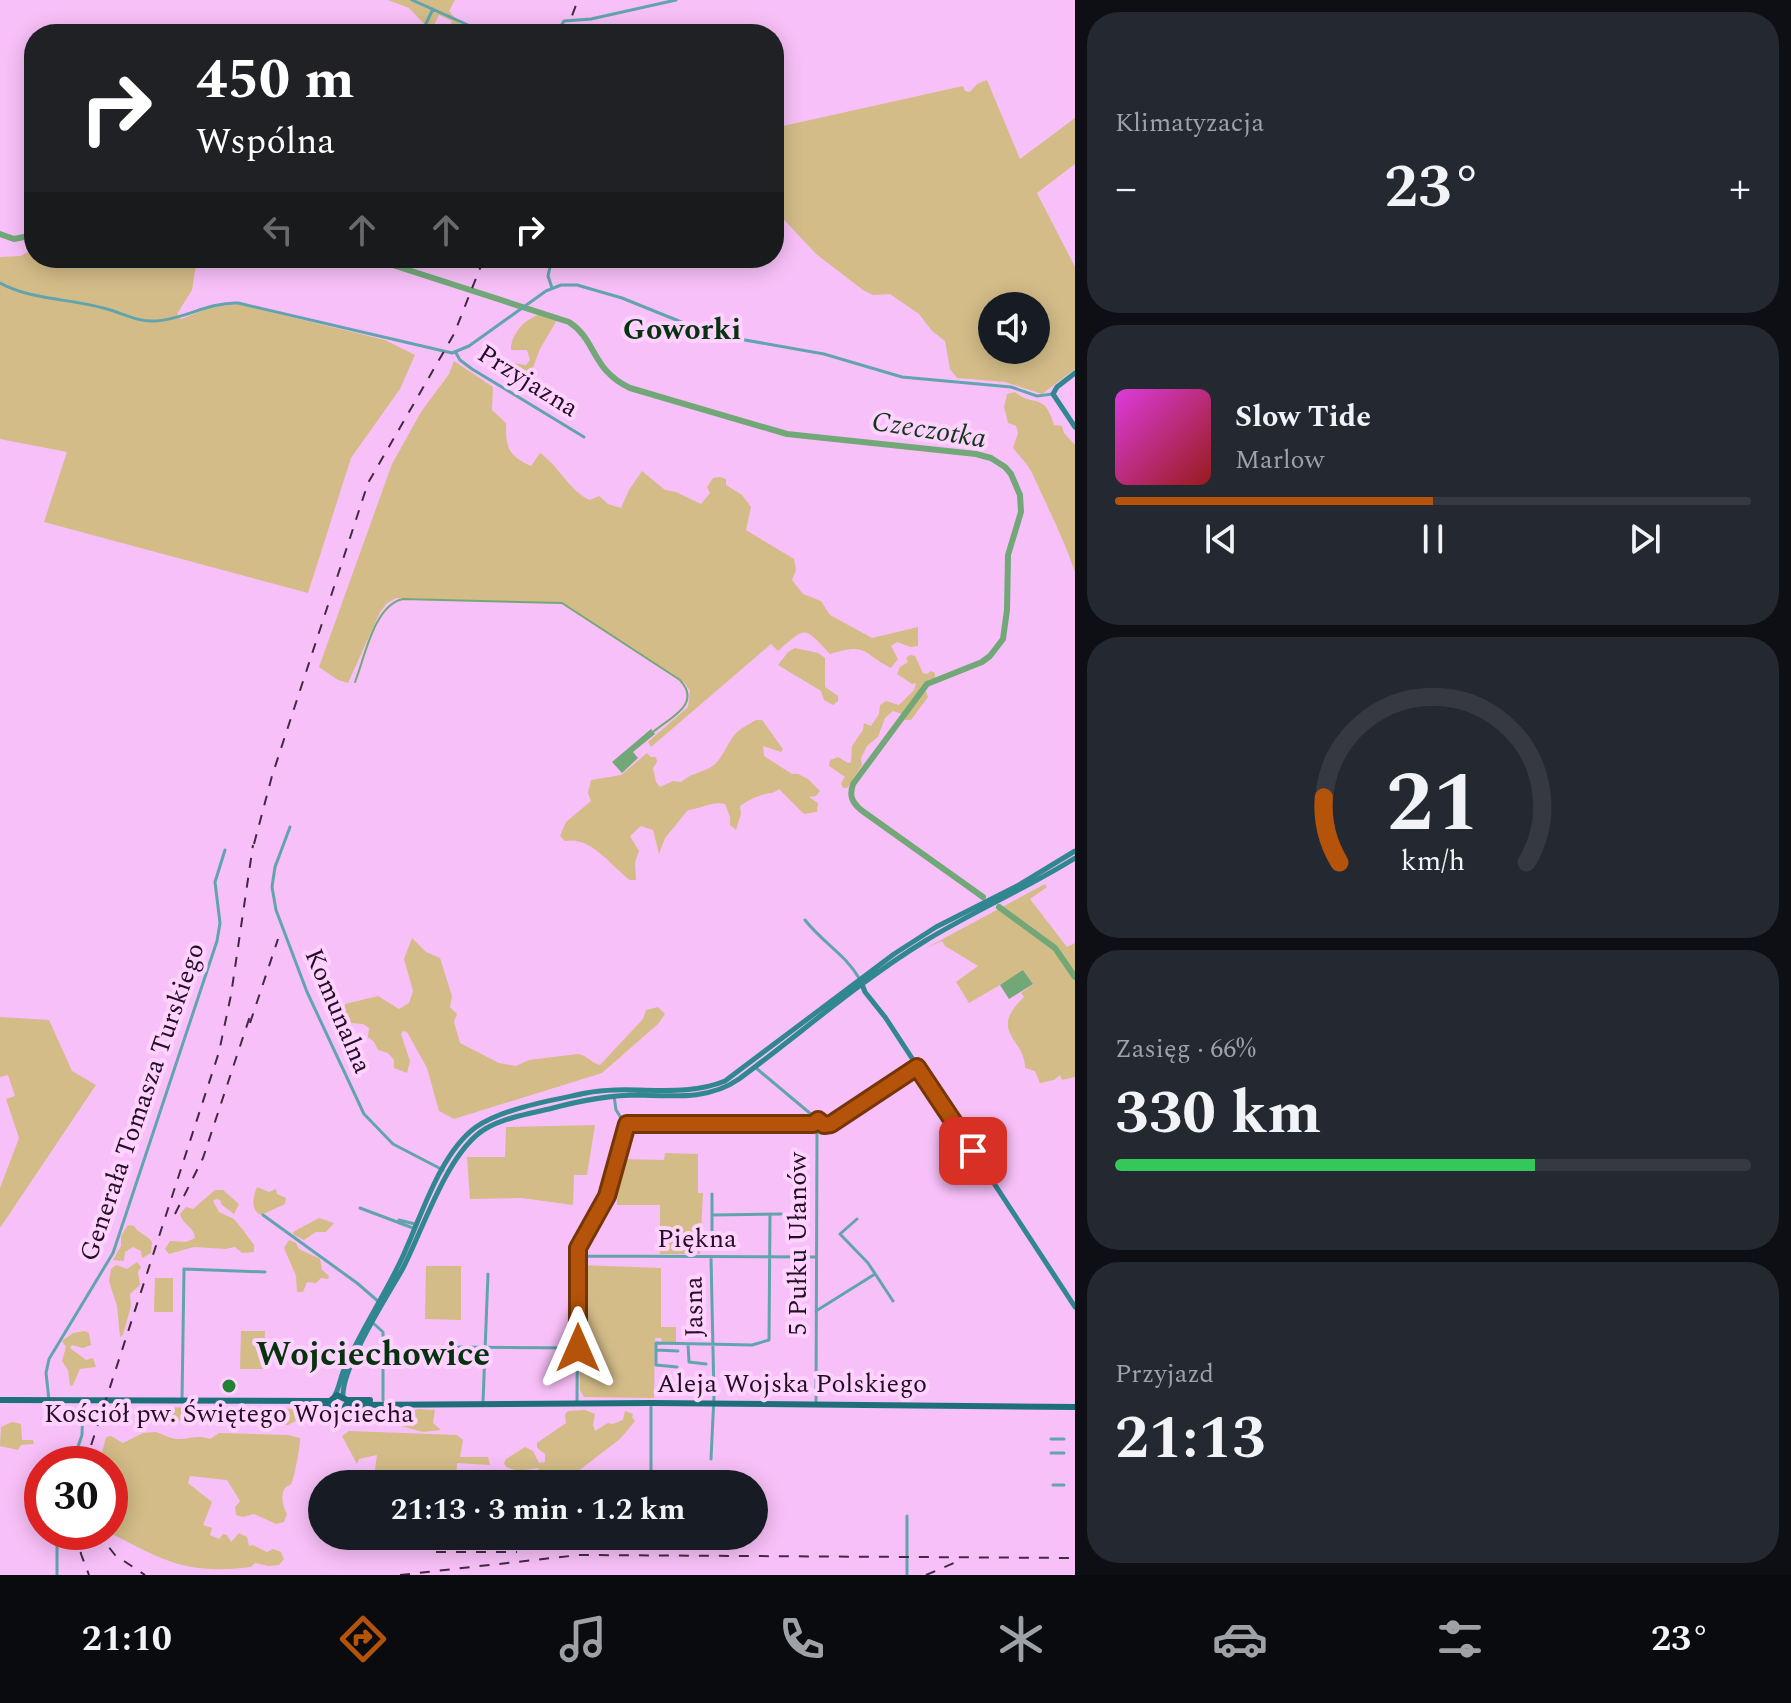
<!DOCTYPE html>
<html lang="pl">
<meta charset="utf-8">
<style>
body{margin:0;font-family:Spectral,serif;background:#242831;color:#f1f3f6;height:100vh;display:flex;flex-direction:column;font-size:30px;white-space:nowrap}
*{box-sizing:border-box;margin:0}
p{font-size:26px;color:#9ea1a6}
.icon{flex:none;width:44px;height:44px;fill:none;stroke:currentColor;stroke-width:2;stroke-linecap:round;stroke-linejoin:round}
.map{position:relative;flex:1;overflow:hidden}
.panel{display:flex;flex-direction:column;gap:12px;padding:12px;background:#0d0f14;width:716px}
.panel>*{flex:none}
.guide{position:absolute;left:24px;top:24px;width:760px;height:244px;border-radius:32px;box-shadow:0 4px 20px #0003;background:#202124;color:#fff;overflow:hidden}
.tools{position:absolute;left:978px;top:292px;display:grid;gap:16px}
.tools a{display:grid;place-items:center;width:72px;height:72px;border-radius:50%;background:#171b24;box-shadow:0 4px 20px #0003;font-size:40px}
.speed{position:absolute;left:24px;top:1446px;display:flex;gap:16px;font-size:40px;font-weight:700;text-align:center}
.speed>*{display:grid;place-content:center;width:104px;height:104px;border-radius:50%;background:#171b24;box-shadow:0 4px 20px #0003;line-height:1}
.speed .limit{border:12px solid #d22;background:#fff;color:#111}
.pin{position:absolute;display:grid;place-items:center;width:68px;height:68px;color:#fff;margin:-34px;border-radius:16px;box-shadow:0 4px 12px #0006}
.me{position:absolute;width:88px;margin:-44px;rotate:0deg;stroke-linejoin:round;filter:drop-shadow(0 0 6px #0008)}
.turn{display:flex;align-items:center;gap:28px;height:168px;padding:0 40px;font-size:36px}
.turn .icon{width:104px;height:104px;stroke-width:2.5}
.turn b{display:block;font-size:56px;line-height:68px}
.lanes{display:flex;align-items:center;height:76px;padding:0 40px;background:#0003;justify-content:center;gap:40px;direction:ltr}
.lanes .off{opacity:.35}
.big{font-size:60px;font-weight:700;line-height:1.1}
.panel .tile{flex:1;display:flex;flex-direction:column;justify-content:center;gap:12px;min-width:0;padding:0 28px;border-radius:32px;background:#242831}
.panel .dial{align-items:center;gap:0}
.dial svg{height:208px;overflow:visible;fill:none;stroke:#363941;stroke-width:7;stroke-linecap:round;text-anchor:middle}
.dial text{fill:#f1f3f6;stroke:none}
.song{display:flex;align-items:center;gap:24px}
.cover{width:96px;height:96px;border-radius:12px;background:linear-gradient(135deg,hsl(300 70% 55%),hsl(0 70% 35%))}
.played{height:8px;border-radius:4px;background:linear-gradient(90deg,#b45309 50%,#363941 50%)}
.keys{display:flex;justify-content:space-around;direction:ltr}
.heat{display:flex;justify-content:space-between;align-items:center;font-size:44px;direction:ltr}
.charge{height:12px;border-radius:6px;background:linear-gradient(90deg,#34c759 66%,#363941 0)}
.trip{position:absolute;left:308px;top:1470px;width:460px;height:80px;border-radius:40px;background:#171b24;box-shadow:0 4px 20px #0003;font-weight:700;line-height:80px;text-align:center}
.menu{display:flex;height:128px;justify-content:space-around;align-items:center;background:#090b0e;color:#9ea1a6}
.menu .icon{width:56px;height:56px}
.menu .active{color:#b45309}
.menu b{font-size:36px;color:#f1f3f6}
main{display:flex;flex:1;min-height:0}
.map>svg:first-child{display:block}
</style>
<main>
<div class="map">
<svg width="1075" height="1575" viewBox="0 0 1075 1575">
<rect width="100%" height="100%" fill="#f8c0f8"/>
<path fill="#d3bc88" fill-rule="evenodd" d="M388 0H455L449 11 462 26 481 34H447L452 21 439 15 433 27 428 28 409 8Z
M987 80 1020 159 1075 118V164L1037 193 1075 267V369L1042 394 1005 382 957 378 950 369 945 341 932 331 919 314 890 294 873 295 863 290 816 254 774 209V128L963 86 965 91 970 92 977 84ZM1036 306V350H992V306Z
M34 248V258H115L138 268H147L155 258H197L192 290 177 314 181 319 212 307 238 304 385 340 415 355 400 389 351 458 308 593 44 522 67 452 0 439V257L21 256Z
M541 314 557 320 540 349 531 373C523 376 517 377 512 369L513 363 526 365 530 360 527 350H511C511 334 524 319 541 314Z
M454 361 493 387 492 410 506 423C506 447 507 455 531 466L540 453C559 466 569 491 590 500L599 496 608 504 621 508 629 490 642 471 665 490 676 492 701 504 710 493 707 487 713 478 720 477 726 479V485L742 495 751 507 746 530 794 559 796 570 792 580 803 594 821 601 830 615 872 638 918 627V646L911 647 897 642 891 646 898 659 891 668C862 653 867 642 830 654 803 626 807 626 778 651L771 644 651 747 648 742 688 707 690 691 684 682 562 603 396 598 387 603 380 612 348 683 338 680 319 667 392 464 421 412 449 374Z
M1015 392C1034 408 1044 391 1054 425L1062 426 1064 433 1075 445V572C1063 537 1047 506 1032 473 1028 464 1019 456 1013 448L1018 433 1016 426 1008 423 1004 407 1007 394Z
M795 648 818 653 825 658V687L838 696V701L833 705 824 700 821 691 778 665 788 652Z
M910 655 915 656 923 673 927 674 931 671 935 673V679H931L924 686 928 697 911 720H905L902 714 893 711 885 718 878 737 867 746 861 758 862 765 847 788H843L841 783 845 777 829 766 830 760 838 757 848 763 851 762 852 746 863 730 864 723 871 726 879 714 880 705 886 701 899 705 914 690 916 683 912 684 897 674 900 667 908 662 906 658Z
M756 720H762L783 749 781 752 763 746 764 756 792 774H798L808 779 820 791 816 796 809 797 818 803 817 812 804 814 779 789C772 795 769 792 762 795 755 797 745 802 740 806L741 814 736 830 730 825V817L725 804C711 801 701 809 688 810L665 838 659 854 653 830 641 826 630 836 639 851 635 862 636 880H630C611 866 591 836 565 841L560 836 566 822 591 801 588 793 591 780 621 775 647 753 651 757H656L657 762 653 768 656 782 660 787 673 781 681 782C694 771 704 773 714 765 724 756 728 742 735 734 741 728 749 724 756 720Z
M1045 884 1047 887 1030 899 1067 947 1075 943V1077L1062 1080 1060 1075 1054 1080 1040 1083 1035 1071 1025 1068C1025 1038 987 1032 1024 997L1021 993 1033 984 1024 971 969 1003 956 982 978 966 945 946 942 941 926 948Z
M412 938 426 952 440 958 452 996 450 1007 457 1014 454 1022 460 1043 499 1063 516 1066 529 1060 578 1054C587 1055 590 1062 600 1065L643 1019 646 1010 658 1007 665 1014 658 1024 602 1073 454 1119 439 1111 427 1068 407 1032 403 1031 401 1034 410 1061 407 1073 394 1068V1060L388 1053 378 1050 374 1042 368 1037 369 1028 363 1024 351 1023 344 1011 345 1004 378 996 399 1009 409 1003 413 991 404 959Z
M0 1017 49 1020 72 1071 96 1085 0 1228V1188L19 1138 6 1099 15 1096 8 1075 0 1077Z
M595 1125 587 1175H574L573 1205 522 1198 470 1199 467 1157H505L506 1127Z
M665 1153 698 1154V1193H703L700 1254H660V1205H617V1165L622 1159 664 1160Z
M257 1187 269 1192 276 1189 277 1194 286 1198 285 1204 261 1215C250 1210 253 1197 257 1187Z
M215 1190H223L239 1204 234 1214 222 1205 220 1200 216 1199 213 1201 219 1212 234 1219 243 1230 254 1245V1252L242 1253 235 1247 225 1249 194 1247 169 1254 165 1249 170 1241 186 1242 195 1238C195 1228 182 1224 180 1214L186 1207 193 1209Z
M319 1218 334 1223 326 1232H316L304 1240 294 1235 293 1232Z
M128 1225 134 1226C139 1234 148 1235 152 1242L151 1253 142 1258 141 1251 133 1247 125 1252 124 1261 113 1260 121 1246V1236Z
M289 1240 296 1243 299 1249 320 1259 322 1270 329 1276 328 1279 321 1278 316 1283 307 1282 303 1292H297L296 1276 284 1248Z
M137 1262 141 1267 138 1272 140 1285 130 1294 131 1306 123 1335 120 1337 117 1306 109 1281 111 1269 116 1265 127 1269Z
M581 1265 661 1268V1327H676V1342H662L661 1338H655L654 1398 584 1397 580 1390Z
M426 1266H461V1320L425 1319Z
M155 1278H173V1312H154Z
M85 1331 89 1333 91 1345 83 1348 72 1345 70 1348 86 1360 93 1358 96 1367 80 1369 73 1385 70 1386 68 1370 62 1361 66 1347 62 1341 73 1333Z
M241 1331H265L264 1369H240Z
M137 1407 320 1409 327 1417 320 1423 312 1416H305L288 1425 248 1424 234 1419 216 1423 190 1422 183 1420 168 1422H135L134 1409Z
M398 1408 409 1412 418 1409 435 1410 433 1423 441 1430 423 1432 398 1425V1419L394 1412Z
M585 1410 595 1414 593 1425 595 1431 608 1423 613 1424 623 1420 625 1411 633 1414 632 1417 635 1421 620 1439 577 1472 585 1484H543L538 1468 518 1471 506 1467 504 1463 506 1459 525 1447 533 1451 539 1463 545 1462V1454L537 1448V1443L566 1423 565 1414 568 1411Z
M12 1422 21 1424 22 1440H33L34 1444 21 1445 18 1450 0 1446 1 1427Z
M349 1431 457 1435 463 1440 460 1457H488L490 1465 457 1463 456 1484H373L377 1455 359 1459 357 1464 342 1436Z
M156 1432C162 1434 169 1438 176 1439 188 1440 197 1434 210 1439L219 1433 288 1435 300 1438C301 1443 294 1480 291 1484 289 1486 287 1486 285 1488 280 1495 283 1507 287 1514L284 1522 276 1524 254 1514 243 1517 236 1515 235 1507 240 1501 227 1480 190 1476 188 1483 212 1502 203 1525 212 1528 210 1535 219 1539 223 1534 227 1535 231 1542 239 1533 247 1537 249 1546 253 1545 267 1552 273 1549 281 1552 284 1559 279 1565 269 1566 255 1563 251 1567C186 1575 165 1561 108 1532L110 1464H102V1453L106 1437 111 1436 123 1443 143 1433Z"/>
<path fill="#72a877" d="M651 729 655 734 633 752 638 758 622 773 612 762Z
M1023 970 1033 984 1009 999 1000 985Z"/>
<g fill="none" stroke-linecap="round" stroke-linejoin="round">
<path stroke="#72a877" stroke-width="2" d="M355 682C365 657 374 605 403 599L562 603 680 680C702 704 671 717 653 732"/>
<path stroke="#72a877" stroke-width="6" d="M0 234 14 239 34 235
M371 258 569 322C597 340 591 370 630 388L787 434 976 454 991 458 1005 467 1011 474 1020 495 1021 512 1008 555 1007 610 1003 639 990 656 982 662 927 684 853 784C849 796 852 802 861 810L983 897
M999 907 1055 948 1075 977"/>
<path stroke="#62a4ad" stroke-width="3" d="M412 0 488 34
M421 34 433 9
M556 34 564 21 591 19 676 0
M552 258 548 276 552 288
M0 283C34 301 70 298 107 309 122 313 138 322 154 321 183 320 208 302 238 303L452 353 469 346 546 291 561 285H577L622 298 711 334 824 354 902 377 1011 387 1037 396 1053 394
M456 353 460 360 472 369 584 437
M290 827 275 867 272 887 276 910 307 992 364 1114 393 1144 443 1170
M805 920C822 942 845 954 859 978
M756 1068 818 1120
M627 1124H813L818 1120 822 1122 824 1126 817 1131 813 1124
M824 1125 835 1122 917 1067
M712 1194V1230
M360 1208 413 1228
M263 1215 357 1283 379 1302
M712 1215 781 1214
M857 1219 840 1234 868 1263 893 1301
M399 1220 415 1224
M578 1256 816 1257
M816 1311 875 1274
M373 1323 383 1332V1400
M688 1344 689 1362 706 1364
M449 1347 578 1348
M656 1350 678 1351
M677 1367 656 1365V1343L752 1345 769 1340 770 1214
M49 1400 46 1373 49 1359 113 1253 217 941 220 923 215 882 225 850
M182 1401 184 1269 265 1272
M483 1402 488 1274
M577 1402 578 1248 607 1196 627 1127 616 1110 614 1096
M816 1405 817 1131
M1051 1439H1064
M1051 1453H1064
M711 1459 714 1396 711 1257
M72 1464 82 1435 83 1401
M651 1484V1403
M1053 1485H1064
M57 1532V1575
M907 1575V1516"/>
<path stroke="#308792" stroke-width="5" d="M1075 373 1057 387 1053 394 1075 427
M862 984 865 992 885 1017 1075 1307
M335 1395C339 1388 340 1380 343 1372 359 1333 384 1297 402 1258 421 1218 439 1154 476 1127 503 1108 554 1100 586 1093 632 1084 682 1099 725 1081L894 954 936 927 1019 885 1075 851
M343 1396C342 1367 386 1298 402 1270 423 1230 447 1152 485 1129 504 1118 527 1114 549 1109 579 1101 607 1095 639 1095 674 1096 709 1100 739 1079 801 1033 860 981 925 941 974 911 1027 888 1075 858"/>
<path stroke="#1d707a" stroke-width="6" d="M0 1400 330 1401
M330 1401 337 1395 347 1400H370
M323 1404 337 1411 343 1410 346 1405
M346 1405 651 1403 1075 1407"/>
<path stroke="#422943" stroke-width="2" stroke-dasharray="10 10" stroke-linecap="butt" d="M565 34 578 0
M254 844 272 776 368 483 454 334 484 258
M250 1023 278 939
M175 1214 203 1158 251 1013
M85 1464 219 1052 231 995 253 845
M78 1532 81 1554 89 1575
M97 1532 115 1555 145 1575
M506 1547 562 1549
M436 1552H517
M400 1575 579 1555 1075 1558
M926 1575 954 1563"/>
</g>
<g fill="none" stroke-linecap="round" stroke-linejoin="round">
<g stroke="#753606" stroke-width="20">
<path id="route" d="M578 1348V1248L607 1196 627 1124H813L818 1120 824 1125 831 1124 917 1067 973 1151"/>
</g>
<use href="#route" stroke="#b45309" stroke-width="14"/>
</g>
<circle fill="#228336" stroke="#ffd2ff" stroke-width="3" cx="229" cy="1386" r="8"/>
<g text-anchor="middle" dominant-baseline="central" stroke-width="8" stroke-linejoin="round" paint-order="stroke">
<g font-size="26" fill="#230f24" stroke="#ffd2ff">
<text transform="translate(528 381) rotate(32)">Przyjazna</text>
<text transform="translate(338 1011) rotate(67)">Komunalna</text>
<text transform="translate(142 1102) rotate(-71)">Generała Tomasza Turskiego</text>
<text x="697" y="1239">Piękna</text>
<text transform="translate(798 1244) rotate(-90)">5 Pułku Ułanów</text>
<text transform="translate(694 1307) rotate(-91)">Jasna</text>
<text x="792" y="1384">Aleja Wojska Polskiego</text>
</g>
<g font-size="26" fill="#230f24" stroke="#ffd2ff">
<text x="229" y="1414">Kościół pw. Świętego Wojciecha</text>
</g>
<g font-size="28" font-style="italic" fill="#0f3716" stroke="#ffd2ff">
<text transform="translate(929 430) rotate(9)">Czeczotka</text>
</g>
<g font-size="30" font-weight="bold" fill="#04330e" stroke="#ffd2ff">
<text x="682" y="330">Goworki</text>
</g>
<g font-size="34" font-weight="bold" fill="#04330e" stroke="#ffd2ff">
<text x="373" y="1355">Wojciechowice</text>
</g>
</g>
</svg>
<div class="tools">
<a><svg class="icon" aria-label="sound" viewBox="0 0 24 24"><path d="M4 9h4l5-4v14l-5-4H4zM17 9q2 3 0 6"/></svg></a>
</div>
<div class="speed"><div class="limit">30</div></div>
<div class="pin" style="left:973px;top:1151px;background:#d93025"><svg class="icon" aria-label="arrive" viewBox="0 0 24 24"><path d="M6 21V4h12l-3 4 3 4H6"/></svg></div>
<svg class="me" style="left:578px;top:1348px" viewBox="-20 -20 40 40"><path d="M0-17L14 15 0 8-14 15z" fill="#b45309" stroke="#fff" stroke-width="4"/></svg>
<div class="trip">21:13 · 3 min · 1.2 km</div>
<div class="guide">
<div class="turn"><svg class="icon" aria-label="right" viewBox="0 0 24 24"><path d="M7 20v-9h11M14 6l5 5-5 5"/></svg><div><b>450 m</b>Wspólna</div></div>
<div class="lanes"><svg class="icon off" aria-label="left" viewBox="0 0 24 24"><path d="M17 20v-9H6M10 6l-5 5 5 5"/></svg><svg class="icon off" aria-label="ahead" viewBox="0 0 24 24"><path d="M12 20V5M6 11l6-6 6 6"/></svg><svg class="icon off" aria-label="ahead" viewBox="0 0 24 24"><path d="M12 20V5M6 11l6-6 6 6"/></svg><svg class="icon" aria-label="right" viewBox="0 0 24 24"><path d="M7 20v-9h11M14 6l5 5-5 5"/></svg></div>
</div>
</div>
<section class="panel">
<div class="tile"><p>Klimatyzacja</p>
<div class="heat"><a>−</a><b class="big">23°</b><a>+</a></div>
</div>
<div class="tile">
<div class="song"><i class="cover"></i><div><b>Slow Tide</b><p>Marlow</p></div></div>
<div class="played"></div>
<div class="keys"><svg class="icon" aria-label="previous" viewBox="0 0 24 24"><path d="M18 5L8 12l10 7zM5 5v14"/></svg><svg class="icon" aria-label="pause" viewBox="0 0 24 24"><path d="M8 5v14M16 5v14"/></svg><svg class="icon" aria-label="next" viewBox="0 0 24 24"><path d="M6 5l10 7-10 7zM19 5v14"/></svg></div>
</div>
<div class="tile dial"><svg viewBox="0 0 100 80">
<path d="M14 69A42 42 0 1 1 86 69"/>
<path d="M14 69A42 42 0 0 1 8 44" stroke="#b45309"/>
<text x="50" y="56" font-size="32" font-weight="700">21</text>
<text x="50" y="72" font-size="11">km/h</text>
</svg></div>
<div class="tile"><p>Zasięg · 66%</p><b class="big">330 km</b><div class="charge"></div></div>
<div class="tile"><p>Przyjazd</p><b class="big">21:13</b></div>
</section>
</main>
<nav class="menu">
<b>21:10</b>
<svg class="icon active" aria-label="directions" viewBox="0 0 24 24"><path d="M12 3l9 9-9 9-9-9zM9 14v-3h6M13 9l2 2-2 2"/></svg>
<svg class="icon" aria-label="music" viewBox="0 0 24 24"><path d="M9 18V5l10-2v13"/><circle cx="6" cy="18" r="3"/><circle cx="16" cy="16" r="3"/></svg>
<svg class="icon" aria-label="phone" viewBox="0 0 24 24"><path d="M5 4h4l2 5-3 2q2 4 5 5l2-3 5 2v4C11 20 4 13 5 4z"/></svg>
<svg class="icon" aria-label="climate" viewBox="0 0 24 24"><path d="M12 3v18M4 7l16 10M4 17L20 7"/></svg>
<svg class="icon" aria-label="car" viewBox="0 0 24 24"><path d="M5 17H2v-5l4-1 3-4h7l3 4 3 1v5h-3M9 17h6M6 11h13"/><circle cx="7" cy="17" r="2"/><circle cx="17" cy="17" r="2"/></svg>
<svg class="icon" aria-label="filters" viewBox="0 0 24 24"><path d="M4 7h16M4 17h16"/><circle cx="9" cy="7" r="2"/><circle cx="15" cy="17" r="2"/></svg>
<b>23°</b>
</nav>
